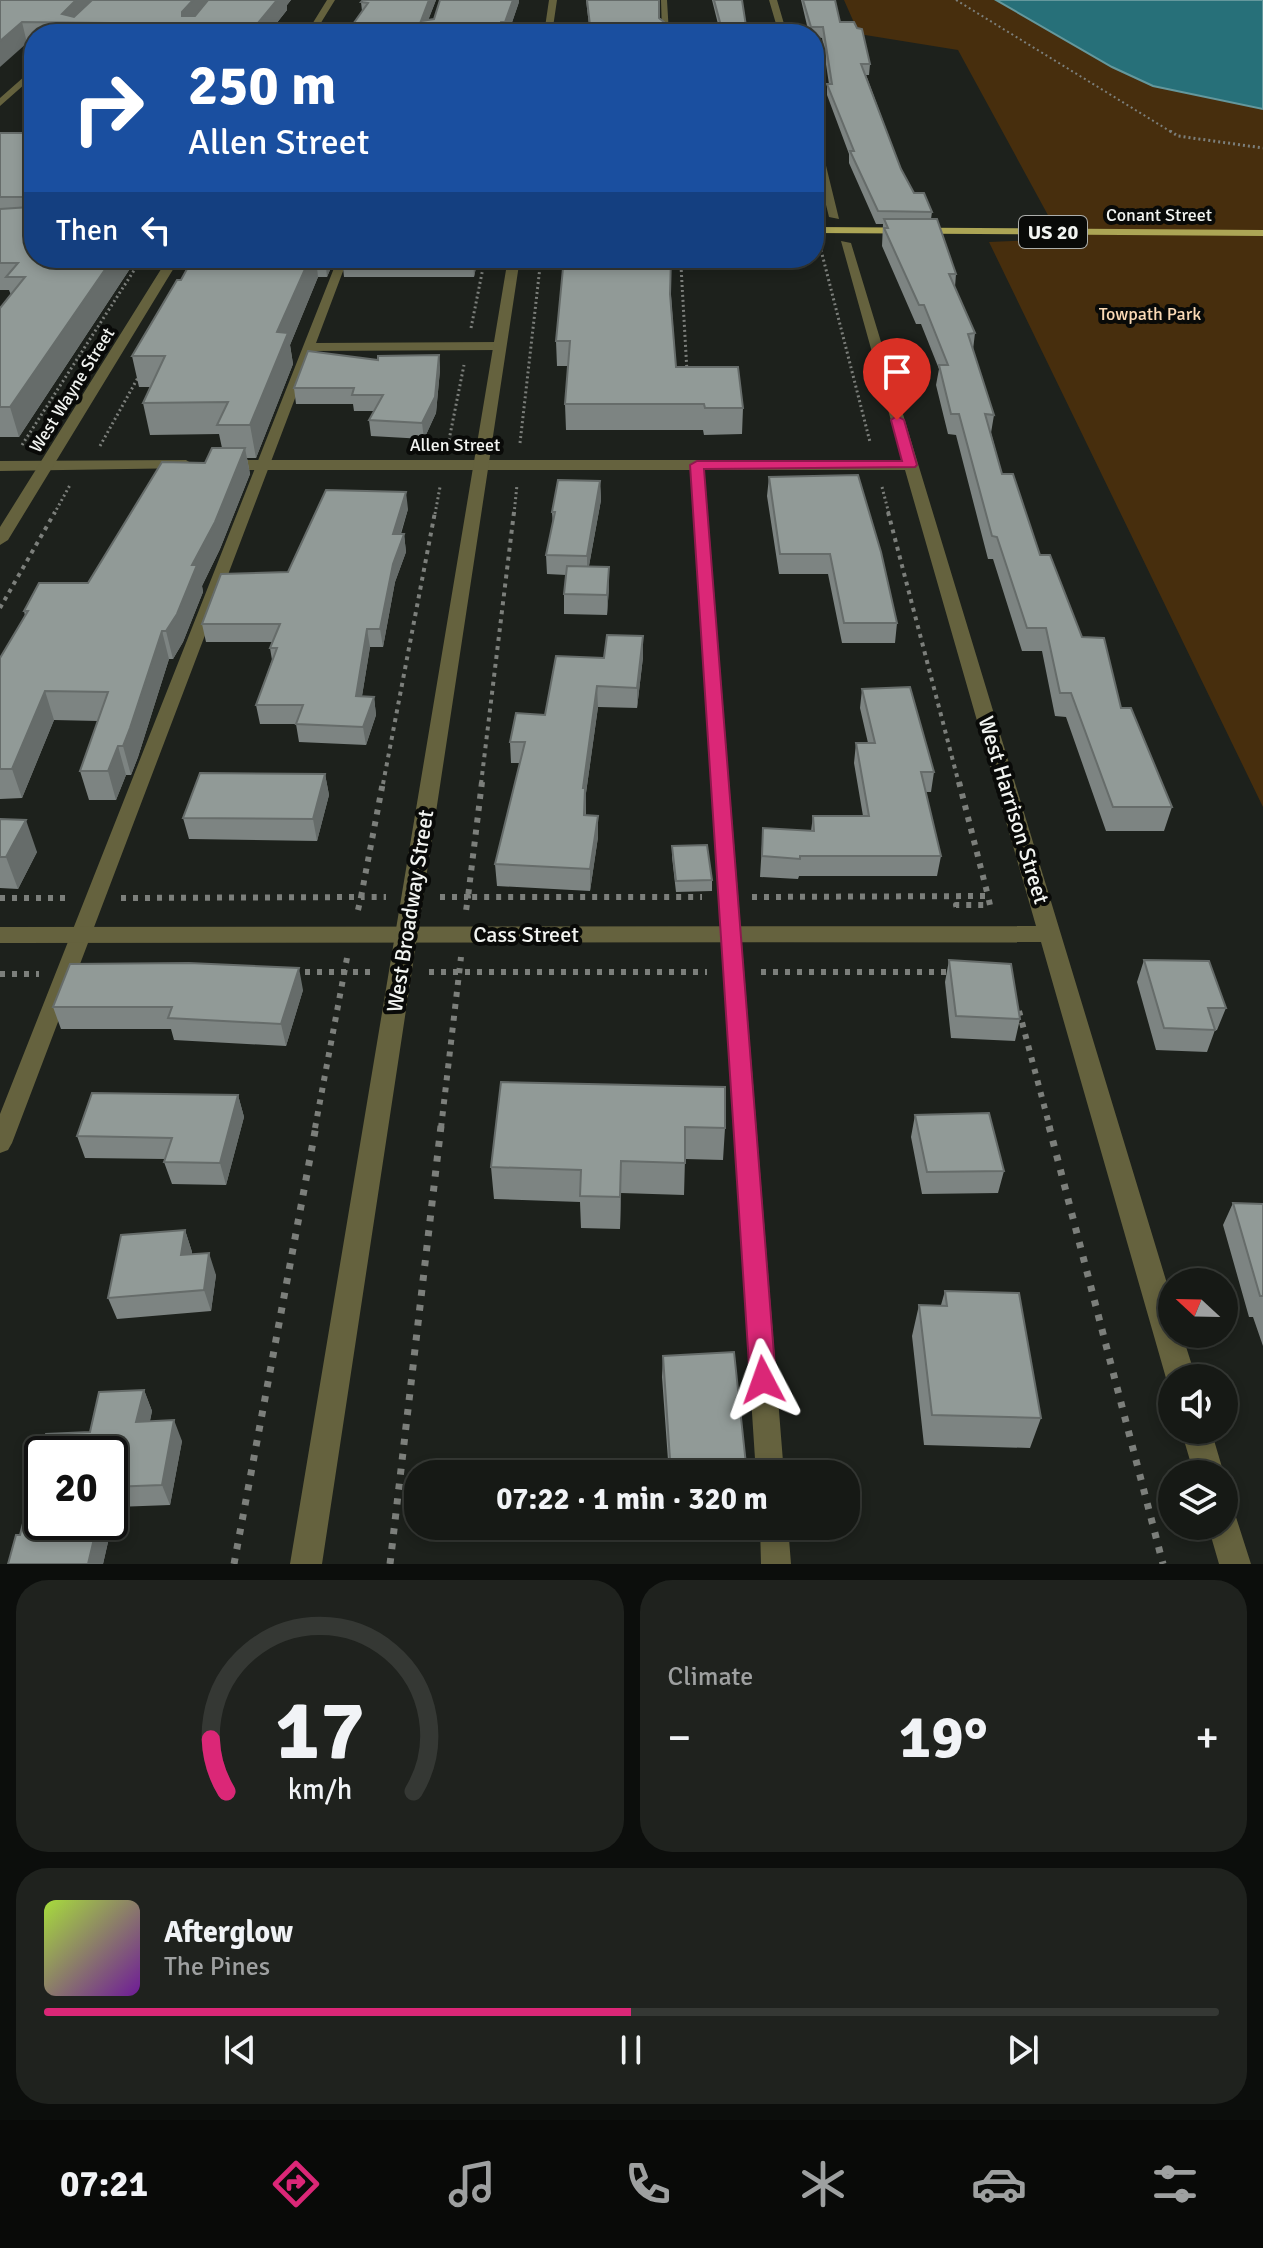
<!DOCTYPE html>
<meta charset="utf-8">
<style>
body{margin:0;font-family:Signika,sans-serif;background:#1f221e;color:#f1f3f6;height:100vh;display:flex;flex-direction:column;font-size:30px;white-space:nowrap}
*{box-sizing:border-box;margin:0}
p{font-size:26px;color:#9ea0a0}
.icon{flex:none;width:44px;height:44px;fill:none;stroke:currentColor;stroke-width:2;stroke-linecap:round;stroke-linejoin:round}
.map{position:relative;height:1564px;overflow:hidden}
.sheet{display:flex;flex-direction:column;gap:16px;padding:16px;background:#0c0e0c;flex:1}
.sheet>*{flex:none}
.top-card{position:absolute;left:24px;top:24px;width:800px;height:244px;border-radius:32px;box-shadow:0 4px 12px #0003,0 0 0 2px #353834;background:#1a4fa0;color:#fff;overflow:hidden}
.needle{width:52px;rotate:292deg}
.controls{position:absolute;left:1158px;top:1268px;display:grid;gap:16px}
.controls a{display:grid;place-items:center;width:80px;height:80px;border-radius:50%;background:#161915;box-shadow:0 4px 12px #0003,0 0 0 2px #353834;font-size:40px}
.speed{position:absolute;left:24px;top:1436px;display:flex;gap:16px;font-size:40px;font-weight:700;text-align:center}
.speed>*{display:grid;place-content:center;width:104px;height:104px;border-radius:50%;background:#161915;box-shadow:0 4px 12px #0003,0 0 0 2px #353834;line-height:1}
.speed .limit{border:4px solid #111;border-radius:12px;background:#fff;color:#111}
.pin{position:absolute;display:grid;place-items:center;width:68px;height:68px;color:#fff;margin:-82px -34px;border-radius:50% 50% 50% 0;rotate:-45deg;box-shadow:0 0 8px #0007}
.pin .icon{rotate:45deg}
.me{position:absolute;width:88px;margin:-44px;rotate:356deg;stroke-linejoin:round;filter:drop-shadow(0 0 6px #0008)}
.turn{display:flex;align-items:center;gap:28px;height:168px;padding:0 32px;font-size:36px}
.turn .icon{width:104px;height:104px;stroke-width:2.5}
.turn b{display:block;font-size:56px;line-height:68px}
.then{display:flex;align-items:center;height:76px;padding:0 32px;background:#0003;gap:16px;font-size:30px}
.big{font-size:60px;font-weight:700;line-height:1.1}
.sheet .card{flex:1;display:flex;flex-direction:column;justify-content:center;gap:12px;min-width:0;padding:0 28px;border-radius:32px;background:#1f221e}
.sheet .dial{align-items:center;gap:0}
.dial svg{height:208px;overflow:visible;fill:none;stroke:#353834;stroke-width:7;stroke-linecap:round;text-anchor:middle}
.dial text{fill:#f1f3f6;stroke:none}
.song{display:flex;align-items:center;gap:24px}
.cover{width:96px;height:96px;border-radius:12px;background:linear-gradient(135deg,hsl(80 70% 55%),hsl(280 70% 35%))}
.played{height:8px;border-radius:4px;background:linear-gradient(90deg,#db2777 50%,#353834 50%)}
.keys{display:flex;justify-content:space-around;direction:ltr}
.heat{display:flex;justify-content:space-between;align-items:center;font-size:44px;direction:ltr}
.sheet .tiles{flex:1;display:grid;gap:16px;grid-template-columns:1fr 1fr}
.card:last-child{grid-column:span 2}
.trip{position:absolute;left:404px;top:1460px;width:456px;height:80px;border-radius:32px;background:#161915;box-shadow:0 4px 12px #0003,0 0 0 2px #353834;font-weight:700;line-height:80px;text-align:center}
.tabs{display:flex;height:128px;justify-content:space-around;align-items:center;background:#090a08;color:#9ea0a0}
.tabs .icon{width:56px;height:56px}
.tabs .on{color:#db2777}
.tabs b{font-size:36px;color:#f1f3f6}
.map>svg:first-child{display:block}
</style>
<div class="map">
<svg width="1263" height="1564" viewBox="0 0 1263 1564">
<rect width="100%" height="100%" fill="#1d211c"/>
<path fill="#472e0d" d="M844 0H995L1112 67 1153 86 1263 109V807L989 242 1061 239 958 50 859 34Z"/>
<path fill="#277079" stroke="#64989d" stroke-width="2" d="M996 0H1263V109L1153 86 1112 67Z"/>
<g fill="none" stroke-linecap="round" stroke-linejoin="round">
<path stroke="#7c7f7b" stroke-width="2" stroke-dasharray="2 3" stroke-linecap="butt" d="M956 0 1173 133"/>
<path stroke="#7c7f7b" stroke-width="3" stroke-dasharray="2 3" stroke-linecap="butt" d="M1170 131 1178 136 1263 148
M821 250 870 442
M540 266H567
M665 266H681L687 372
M471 328 485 258
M520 443 541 258
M22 445 142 258
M448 445 464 365
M100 446 140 374
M882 487 889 514
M54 514 70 485
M435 514 440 487
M514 514 517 485"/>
<path stroke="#7c7f7b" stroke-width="4" stroke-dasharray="4 5" stroke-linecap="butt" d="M888 512 959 784
M0 608 55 512
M383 784 435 512
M481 784 514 512"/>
<path stroke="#7c7f7b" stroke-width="6" stroke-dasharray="5 7" stroke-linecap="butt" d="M482 782 468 897H702
M959 782 988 896
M440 897H468L466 911
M752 897 988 896 990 905H956L957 909
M0 898H67
M121 898 361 897 383 782
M358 910 361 897H386
M293 972H371
M429 972H707
M761 972H951
M0 974H39
M1019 1011 1050 1128
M315 1128 347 958
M441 1128 461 957"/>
<path stroke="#7c7f7b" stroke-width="7" stroke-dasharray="6 9" stroke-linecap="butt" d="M1049 1126 1163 1564
M234 1564 316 1126
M390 1564 441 1126"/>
<path fill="#65623e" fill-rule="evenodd" d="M661 0H667L669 34 662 33Z
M338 258H348L316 343 499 342 505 346 499 350 313 351 12 1143 8 1150 0 1153V1114Z
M697 461 704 465 784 1474H756L690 465Z
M760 1526H788L791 1564H761Z"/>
<path fill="#65623e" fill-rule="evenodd" d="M327 0H335L314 34H306Z
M769 0H777L787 34H779Z
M34 68V76L0 106V98Z
M814 134 819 137 839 219 829 217 814 156Z
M841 241 851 243 1172 1300V1334H1182L1196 1378H1172V1388L1166 1378 1041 942 0 943V927L1036 926 905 470H222L214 465 222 460H902Z
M186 460 194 465 191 468 0 471V461Z
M1181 1430H1211L1224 1474V1475L1194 1474Z
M1224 1509 1235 1514 1251 1564H1219L1208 1526H1224Z"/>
<path fill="#65623e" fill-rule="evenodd" d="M549 0H557L552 34H544Z
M168 258H180L8 540 0 545V527Z
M508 258H520L322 1564H290Z"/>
<path fill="#aca555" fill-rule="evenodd" d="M814 227 1263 230V236L814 233Z"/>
</g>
<path fill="#7d8482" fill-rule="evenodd" d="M0 0H291L287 5V10L268 34H34V43H27Z
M436 0 428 20 519 2 508 34H352L351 27 362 11 361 2Z
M586 0H659L589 25Z
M712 0H742L746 32H720Z
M801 0H835L840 22 870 64 869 75H866L901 169 914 193 932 212 931 219 956 274 955 287 975 333 973 350 994 415 991 433 1002 474 1040 555 1082 637 1121 708 1172 807 1164 831H1106L1066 717 1055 716 1042 651H1022L993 559H988L956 435 948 434 936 385 939 369 921 324H916L882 246 883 224H876L849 163V154L827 95V84H829L822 38 814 37V34H809Z
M34 123V258H137L19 437H0V308L11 295 9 290H0V133H24Z
M193 258H335L327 277H318L290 345 293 364 256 458H247L250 474 220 549 202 586 203 592 183 642 173 659H169L138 757 131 775H126L116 800H89L80 771 98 721 54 720 22 798 0 799V658L25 616 24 611 88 583 205 463 222 448 219 434 150 435 143 403 150 387H139L132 356 181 280Z
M342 258H478L474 277H344Z
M671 296 676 367 743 408 742 434 704 435 703 430H566L565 404 568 366H557L556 341Z
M439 355 440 370 436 413 424 439 371 436 369 420 374 411H354L353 404H296L294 388 378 360Z
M769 477 897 623 895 643H842L828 574H779L767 496Z
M600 481 601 500 589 566 609 567V587L607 615 564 614V594L566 575 547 574 546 555 553 525 552 512Z
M408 509 401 534H404L406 552 395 582 383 647H370L362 696 374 697 376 715 366 745 299 742 296 724H260L256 705 272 660 270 648 272 642H206L202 624 288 572Z
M643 636V657L637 708 598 707 586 793V815L598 837 590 891 497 886 495 864 520 763H511L510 742 545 715 604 658Z
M862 689 934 772 931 792H926L941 856 937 876H799L798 879 760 877 763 828 811 831 813 816H863L854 763 856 743H868L860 708Z
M325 774 329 795 317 841 189 839 183 818Z
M0 819 37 852 18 889 0 888Z
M672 846 712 880V891L676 892 672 857Z
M949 960 1020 1019 1015 1041 951 1038 945 982Z
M1144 960 1226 1008 1217 1030H1215L1207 1052 1156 1050 1137 982Z
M303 990 286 1046 174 1040 171 1029H61L53 1007Z
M501 1082 725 1128 723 1160 685 1159 684 1195 621 1193 620 1229 581 1228 580 1202 494 1199 491 1167Z
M238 1095 244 1117 226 1185 172 1184 164 1162 165 1159 85 1158 77 1136Z
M915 1115 1004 1171 998 1193 922 1194 911 1137Z
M1233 1203 1263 1204V1346L1253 1317H1249L1223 1225Z
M185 1230 192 1252V1254L216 1275 211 1311 117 1319 108 1298Z
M945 1291 1041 1418 1030 1448 924 1445 912 1336 919 1305H941Z
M663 1356 747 1474H669L662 1377Z
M144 1390 152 1411 150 1421 182 1441 170 1505 116 1507 103 1564H8L20 1535 90 1432ZM110 1454V1522H42Z"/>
<path fill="#666c6a" d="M76 0H101L77 23 62 14Z
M193 0H212L186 32 182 12Z
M277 0H291L287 5V10L268 34H249Z
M429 0H436L423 34 421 21Z
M513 0H519V2L508 34H506L505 22Z
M22 22 27 43 0 67V41Z
M113 258H137L19 437 10 407Z
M310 258H316L318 277 290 345 293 364 256 458 250 425 277 332Z
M325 258H335L327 277Z
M473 258H478L474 277Z
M439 355 440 370 436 413 424 439 422 423Z
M245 448 250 474 220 549 202 586 203 592 183 642 173 659 166 631 192 565Z
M600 481 601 500 587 576V556Z
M406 492 408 509 395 551 393 534Z
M404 534 406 552 395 582 383 647 380 629 393 564Z
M609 567V587L607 615V595Z
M367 629 370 647 359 714 356 696Z
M162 631 169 659 138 757 131 775 123 746Z
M643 636V657L637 708V688Z
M597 686 598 707 586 793 585 836 583 788Z
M45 691 54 720 22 798 12 769Z
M374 697 376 715 366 745 363 727Z
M118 746 126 775 116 800 108 771Z
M325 774 329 795 317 841 313 819Z
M598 816V837L590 891V869Z
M26 820 37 852 18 889 6 857Z
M299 968 303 990 286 1046 281 1024Z
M238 1095 244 1117 226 1185 220 1163Z
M621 1161V1193L620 1229V1197Z
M185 1230 192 1252 189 1277 181 1255Z
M209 1253 216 1275 211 1311 204 1290Z
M144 1390 152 1411 145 1442 136 1422Z
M174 1420 182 1441 170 1505 162 1485Z
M110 1494 116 1507 103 1564H88L98 1522H110Z"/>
<path fill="#919a97" stroke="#666c6a" stroke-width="2" d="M0 0H76L62 14 74 17 92 0H193L182 12V16H195L208 0H277L249 34H94L108 23 22 22 0 41Z
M363 0H429L421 21 434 19 440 0H513L505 22H501L498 34H362L368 27H351L368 3 361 2Z
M587 0H659V18L664 22V34H583V25H590Z
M714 0H742L746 26H721Z
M803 0H835L840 22H854L857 28 862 29 870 64H861L901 169 914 193H924L932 212 878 211 850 151H854L827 84H832L823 27H811Z
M34 123V258H113L10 407H0V308L25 277H6L18 263H0V209L30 207 31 200 28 197H0V133H24Z
M884 219H937L956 274H949L975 333 968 334 994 415 985 414 1002 474H1013L1040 555H1050L1082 637 1104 638 1121 708H1131L1172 807H1113L1071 693H1060L1046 628H1027L997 537 992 536 959 414H951L939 365H948L924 305H919L884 228H888Z
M193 258H310L277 332 288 333 250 425H217L228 402 143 403 165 356H132L177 280H181Z
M564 258H671L670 294 676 367H738L743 408H705L704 404H565L570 341H556Z
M308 351 378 360V356L439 355 435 397 422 423 369 420 383 395H352L354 388H294Z
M212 448H245L215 522 192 565H197L177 614 166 631H162L130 728 123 746H118L108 771H80L108 692 45 691 12 769H0V658L28 611H24L39 583H88L162 462 205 463Z
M858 475 881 552 897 623H844L830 554H780L769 477Z
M558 480 600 481 587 556 546 555 555 512H552Z
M326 490 406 492 393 534H404L393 564 380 629H367L356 696 374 697 363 727 296 724 303 705H256L277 648H270L280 624H202L221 574 288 572Z
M567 566 609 567 607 595 564 594Z
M607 635 643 636 637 688 597 686 583 788H585L584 815 598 816 590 869 495 864 525 742H510L516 713 545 715 556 656 604 658Z
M910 687 934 772H921L941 856H800V859L762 856 763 828 814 831 813 816H869L856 743H875L862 689Z
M200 773 325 774 313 819 183 818Z
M0 819 26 820 6 857H0Z
M707 845 712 880 676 881 672 846Z
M949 960 1011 964 1020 1019 956 1016Z
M1144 960 1209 961 1226 1008H1208L1215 1030 1164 1028Z
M189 963 299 968 281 1024 168 1018 172 1007H53L70 964Z
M501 1082 725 1087V1128L685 1127V1163L621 1161 620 1197 580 1196 581 1170 491 1167Z
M92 1093 238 1095 220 1163 164 1162 172 1138 77 1136Z
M989 1113 1004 1171 927 1172 915 1115Z
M1233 1203 1263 1204V1296H1260Z
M185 1230 181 1255 209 1253 204 1290 108 1298 121 1235Z
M945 1291 1019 1293 1041 1418 932 1415 919 1305 947 1306Z
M734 1352 747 1474H671L663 1356Z
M144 1390 136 1422 174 1420 162 1485 110 1487V1454H42V1522H98L88 1564H8L16 1535H20L46 1434 90 1432 99 1392Z"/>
<path fill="#db2777" stroke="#8e194d" stroke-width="2" d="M897 416 904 420 917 465 915 467 704 469 776 1380 772 1389 763 1392 754 1389 750 1380 690 465 697 461H902L891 420Z"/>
<g text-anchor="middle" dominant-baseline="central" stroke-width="8" stroke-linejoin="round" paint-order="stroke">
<g font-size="18" fill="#f2f4f1" stroke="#090a08">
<text x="1159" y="215">Conant Street</text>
<text transform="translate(72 390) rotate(-58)">West Wayne Street</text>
<text x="455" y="445">Allen Street</text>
</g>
<g font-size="18" fill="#fbdab6" stroke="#090a08">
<text x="1150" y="314">Towpath Park</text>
</g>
<rect fill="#090a08" stroke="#acaeab" stroke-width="2" x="1019" y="216" width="68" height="32" rx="6"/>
<g font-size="20" font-weight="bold" fill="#f2f4f1">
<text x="1053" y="232">US 20</text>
</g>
<g font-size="22" fill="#f2f4f1" stroke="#090a08">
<text transform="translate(1014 810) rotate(73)">West Harrison Street</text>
<text transform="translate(410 911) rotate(-81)">West Broadway Street</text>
<text x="526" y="934">Cass Street</text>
</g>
</g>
</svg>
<div class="controls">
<a><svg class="needle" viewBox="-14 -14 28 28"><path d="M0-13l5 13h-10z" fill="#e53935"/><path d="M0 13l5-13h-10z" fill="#9ea0a0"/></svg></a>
<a><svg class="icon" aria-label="sound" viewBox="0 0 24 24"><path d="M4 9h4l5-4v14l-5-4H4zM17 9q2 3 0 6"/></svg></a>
<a><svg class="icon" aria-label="layers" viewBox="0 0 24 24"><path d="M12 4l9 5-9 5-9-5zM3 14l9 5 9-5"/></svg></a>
</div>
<div class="speed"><div class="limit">20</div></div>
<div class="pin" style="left:897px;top:420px;background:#d93025"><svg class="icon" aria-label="arrive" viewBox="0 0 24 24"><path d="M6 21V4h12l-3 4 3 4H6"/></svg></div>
<svg class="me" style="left:763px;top:1380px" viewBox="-20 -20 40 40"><path d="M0-17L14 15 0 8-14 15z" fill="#db2777" stroke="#fff" stroke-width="4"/></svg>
<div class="trip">07:22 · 1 min · 320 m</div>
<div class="top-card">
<div class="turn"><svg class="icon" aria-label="right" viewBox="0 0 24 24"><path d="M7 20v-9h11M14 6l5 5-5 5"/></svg><div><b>250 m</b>Allen Street</div></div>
<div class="then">Then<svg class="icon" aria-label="left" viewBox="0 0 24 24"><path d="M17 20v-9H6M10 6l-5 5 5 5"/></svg></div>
</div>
</div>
<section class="sheet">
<div class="tiles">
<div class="card dial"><svg viewBox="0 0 100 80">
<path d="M14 69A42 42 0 1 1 86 69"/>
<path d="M14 69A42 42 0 0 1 8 49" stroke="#db2777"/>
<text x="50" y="56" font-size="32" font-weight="700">17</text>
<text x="50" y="72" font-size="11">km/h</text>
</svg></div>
<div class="card"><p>Climate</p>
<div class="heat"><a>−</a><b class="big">19°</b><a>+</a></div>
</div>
<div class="card">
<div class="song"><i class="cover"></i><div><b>Afterglow</b><p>The Pines</p></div></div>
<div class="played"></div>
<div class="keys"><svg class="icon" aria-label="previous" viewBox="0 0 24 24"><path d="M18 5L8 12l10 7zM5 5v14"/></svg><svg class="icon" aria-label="pause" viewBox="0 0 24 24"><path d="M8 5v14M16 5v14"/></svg><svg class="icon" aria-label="next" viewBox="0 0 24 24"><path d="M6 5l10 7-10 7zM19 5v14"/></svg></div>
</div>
</div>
</section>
<nav class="tabs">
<b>07:21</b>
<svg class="icon on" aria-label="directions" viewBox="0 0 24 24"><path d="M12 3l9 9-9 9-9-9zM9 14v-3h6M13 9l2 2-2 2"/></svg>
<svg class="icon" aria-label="music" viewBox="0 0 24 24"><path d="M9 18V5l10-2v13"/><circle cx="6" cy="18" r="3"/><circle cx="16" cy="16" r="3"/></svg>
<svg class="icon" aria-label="phone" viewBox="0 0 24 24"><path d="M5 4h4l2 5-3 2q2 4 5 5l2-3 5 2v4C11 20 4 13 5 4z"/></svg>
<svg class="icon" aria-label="climate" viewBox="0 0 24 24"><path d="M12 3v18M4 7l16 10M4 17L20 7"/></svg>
<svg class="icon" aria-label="car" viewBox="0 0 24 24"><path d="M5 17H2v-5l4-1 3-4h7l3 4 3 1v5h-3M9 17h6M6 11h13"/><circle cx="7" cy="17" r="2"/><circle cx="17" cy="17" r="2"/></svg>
<svg class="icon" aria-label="filters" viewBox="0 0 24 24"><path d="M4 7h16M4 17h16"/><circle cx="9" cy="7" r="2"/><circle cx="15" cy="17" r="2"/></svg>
</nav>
